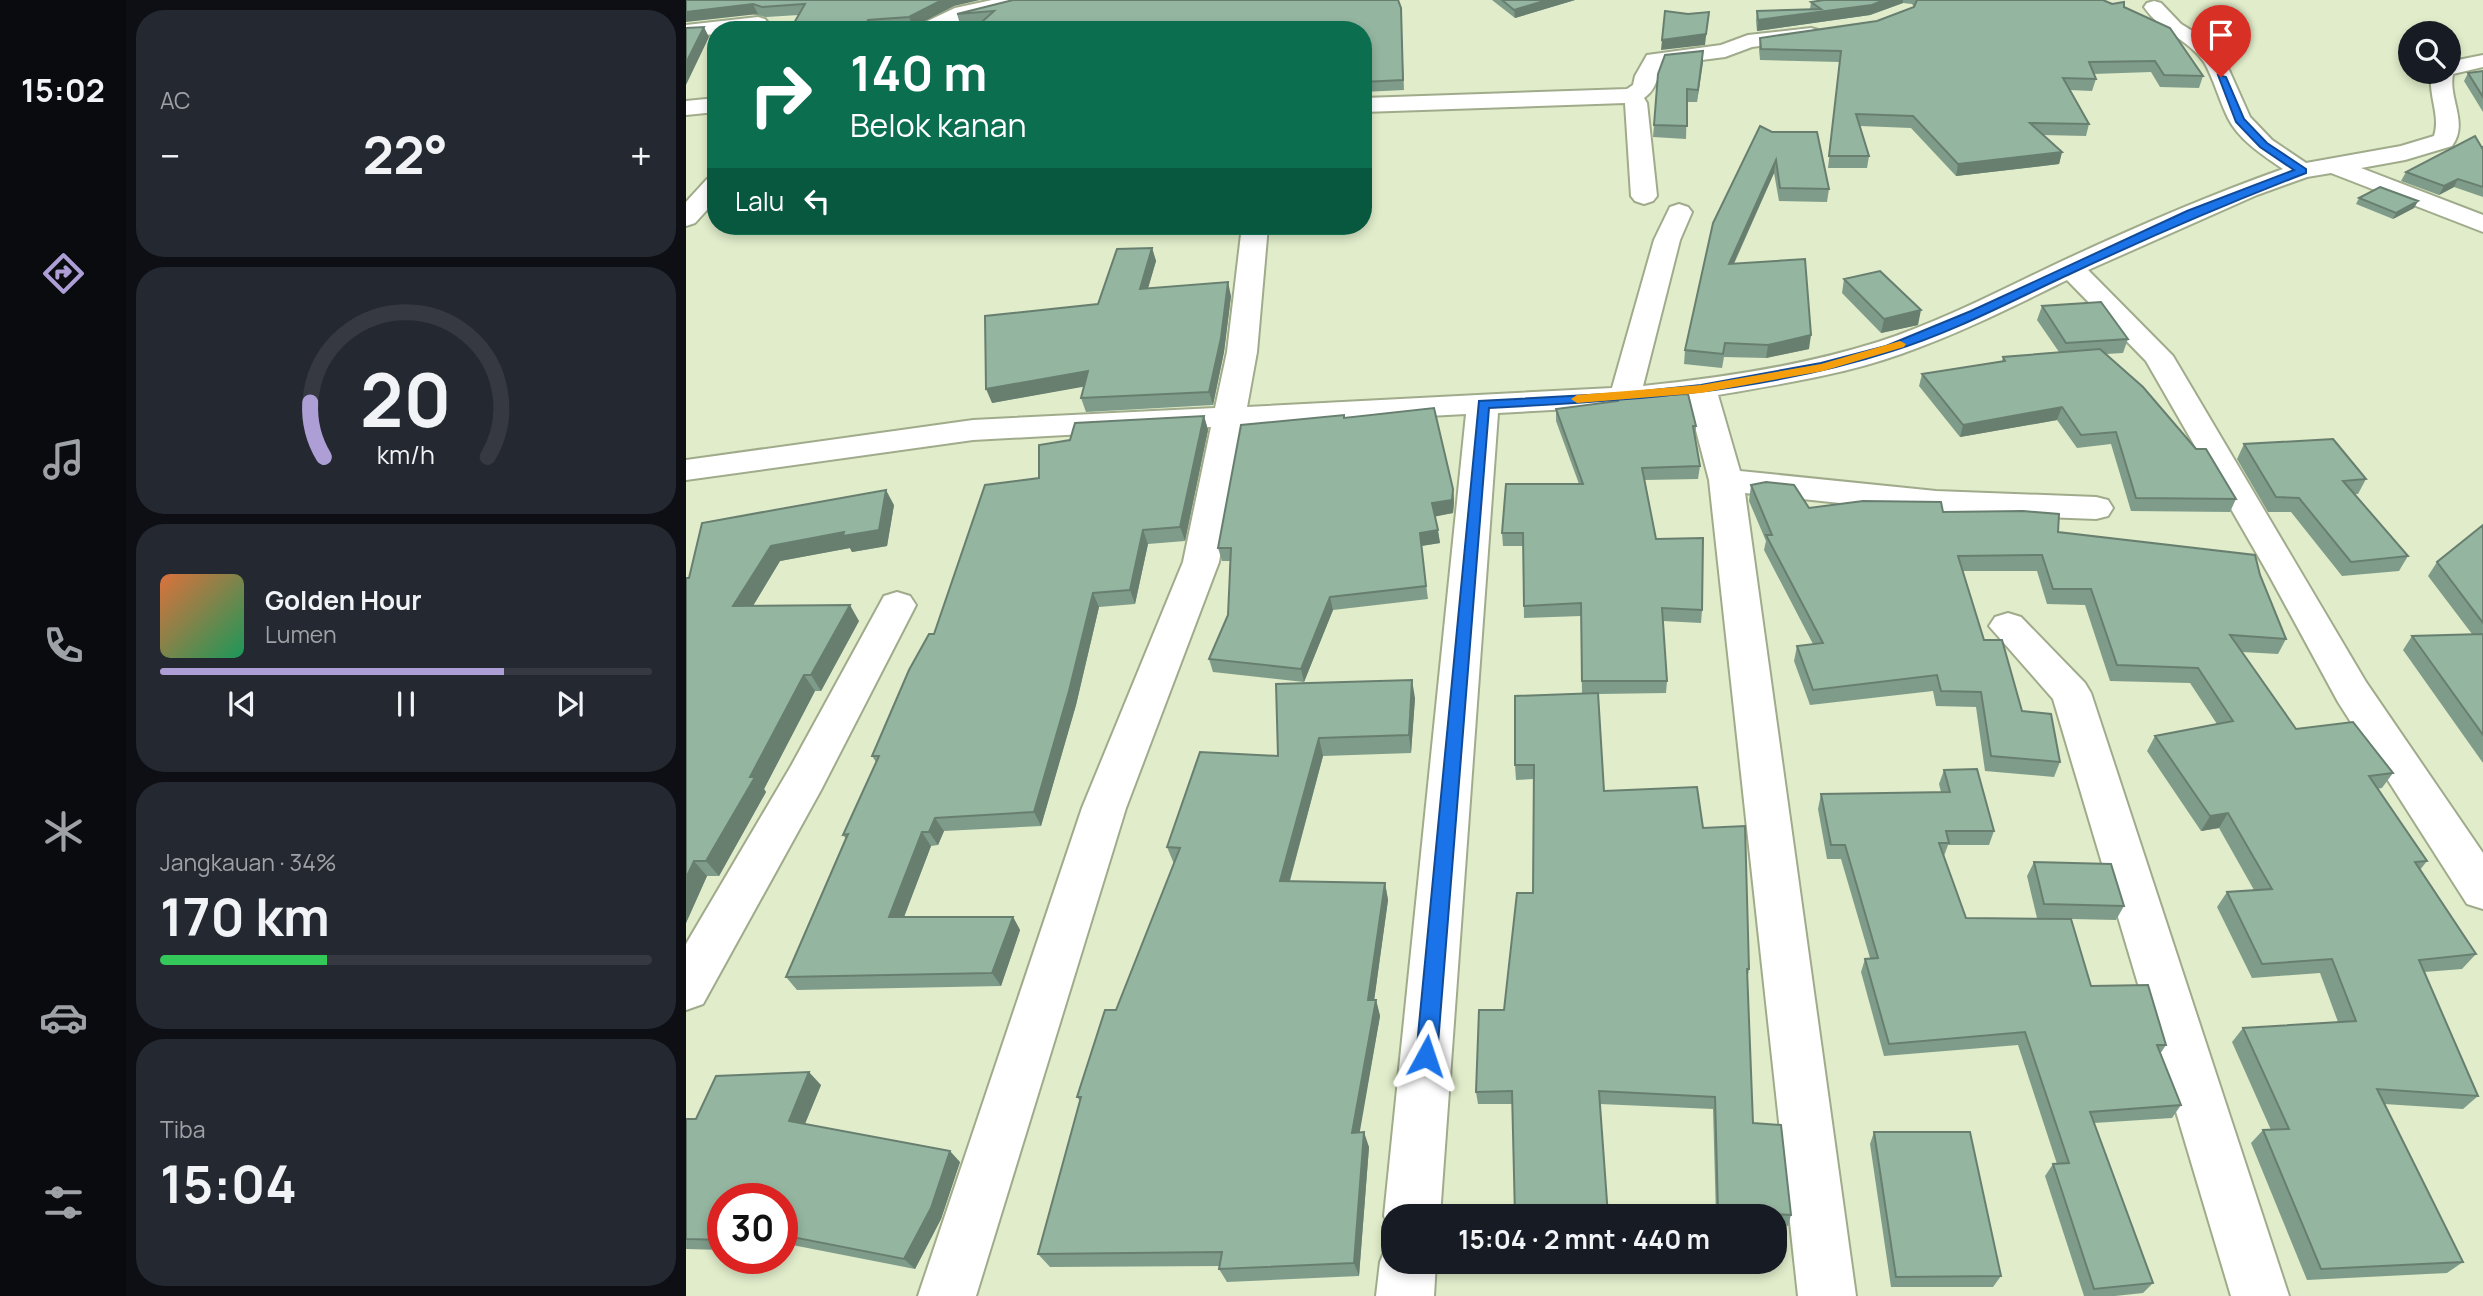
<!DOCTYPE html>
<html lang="id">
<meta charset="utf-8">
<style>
body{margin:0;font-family:Manrope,sans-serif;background:#242831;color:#f1f3f6;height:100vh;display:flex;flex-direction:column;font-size:26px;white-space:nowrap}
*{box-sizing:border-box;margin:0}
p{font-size:23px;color:#9ea1a6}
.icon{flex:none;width:38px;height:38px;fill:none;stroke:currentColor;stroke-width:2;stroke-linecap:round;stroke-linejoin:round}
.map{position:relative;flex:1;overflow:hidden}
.details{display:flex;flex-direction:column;gap:10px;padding:10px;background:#0d0f14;width:560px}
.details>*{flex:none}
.banner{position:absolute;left:21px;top:21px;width:665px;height:214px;border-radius:28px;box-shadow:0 4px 10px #0003;background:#0b6e4f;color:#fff;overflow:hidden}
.controls{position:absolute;left:1712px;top:21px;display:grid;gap:14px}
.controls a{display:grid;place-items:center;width:63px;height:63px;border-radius:50%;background:#171b24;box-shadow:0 4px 10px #0003;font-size:35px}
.speed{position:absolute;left:21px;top:1183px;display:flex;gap:14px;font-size:35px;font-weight:700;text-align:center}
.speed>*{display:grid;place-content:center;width:91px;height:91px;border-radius:50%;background:#171b24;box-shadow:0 4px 10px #0003;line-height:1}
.speed .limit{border:10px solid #d22;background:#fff;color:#111}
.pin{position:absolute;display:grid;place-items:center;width:60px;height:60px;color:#fff;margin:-72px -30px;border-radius:50% 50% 50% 0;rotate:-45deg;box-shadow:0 0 7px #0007}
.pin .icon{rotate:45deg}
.me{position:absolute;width:77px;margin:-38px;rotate:5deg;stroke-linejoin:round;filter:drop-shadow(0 0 5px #0008)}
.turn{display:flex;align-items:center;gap:24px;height:147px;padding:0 28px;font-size:32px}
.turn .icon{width:91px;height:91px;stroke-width:2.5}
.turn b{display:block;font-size:49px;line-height:60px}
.then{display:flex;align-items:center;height:66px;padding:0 28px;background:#0003;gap:14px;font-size:26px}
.big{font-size:52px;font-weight:700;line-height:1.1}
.details .tile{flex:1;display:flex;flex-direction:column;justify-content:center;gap:10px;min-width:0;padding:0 24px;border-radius:28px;background:#242831}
.details .dial{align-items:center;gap:0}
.dial svg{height:182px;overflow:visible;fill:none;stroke:#363941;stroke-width:7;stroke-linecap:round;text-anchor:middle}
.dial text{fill:#f1f3f6;stroke:none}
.song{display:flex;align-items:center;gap:21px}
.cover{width:84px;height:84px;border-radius:10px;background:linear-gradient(135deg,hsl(20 70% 55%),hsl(150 70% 35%))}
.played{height:7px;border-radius:4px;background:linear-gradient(90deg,#ad9fd6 70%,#363941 70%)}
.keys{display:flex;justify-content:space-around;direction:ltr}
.heat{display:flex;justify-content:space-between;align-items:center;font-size:38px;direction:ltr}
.charge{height:10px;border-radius:5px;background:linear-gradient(90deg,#34c759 34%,#363941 0)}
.trip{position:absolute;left:695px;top:1204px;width:406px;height:70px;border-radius:28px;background:#171b24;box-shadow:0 4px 10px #0003;font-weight:700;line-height:70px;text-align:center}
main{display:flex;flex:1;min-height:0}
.dock{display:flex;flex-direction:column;width:126px;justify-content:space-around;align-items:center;background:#090b0e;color:#9ea1a6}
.dock .icon{width:49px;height:49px}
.dock .current{color:#ad9fd6}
.dock b{font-size:32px;color:#f1f3f6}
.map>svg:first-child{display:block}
</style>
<main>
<nav class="dock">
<b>15:02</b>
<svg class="icon current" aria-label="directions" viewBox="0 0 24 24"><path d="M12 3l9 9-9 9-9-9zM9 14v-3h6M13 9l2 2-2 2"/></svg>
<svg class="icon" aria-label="music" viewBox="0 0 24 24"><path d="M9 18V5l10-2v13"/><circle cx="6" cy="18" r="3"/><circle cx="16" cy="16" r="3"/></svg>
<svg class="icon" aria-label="phone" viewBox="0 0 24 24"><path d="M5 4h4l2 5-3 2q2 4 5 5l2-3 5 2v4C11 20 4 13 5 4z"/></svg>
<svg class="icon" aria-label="climate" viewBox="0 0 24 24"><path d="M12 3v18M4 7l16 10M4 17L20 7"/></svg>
<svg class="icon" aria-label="car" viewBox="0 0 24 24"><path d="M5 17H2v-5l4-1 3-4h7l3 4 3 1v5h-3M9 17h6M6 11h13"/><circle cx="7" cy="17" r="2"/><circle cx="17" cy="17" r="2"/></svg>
<svg class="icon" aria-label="filters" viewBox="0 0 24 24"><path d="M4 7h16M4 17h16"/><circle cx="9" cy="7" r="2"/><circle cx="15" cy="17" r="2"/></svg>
</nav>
<section class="details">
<div class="tile"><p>AC</p>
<div class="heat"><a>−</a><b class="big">22°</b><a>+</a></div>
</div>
<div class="tile dial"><svg viewBox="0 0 100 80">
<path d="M14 69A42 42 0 1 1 86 69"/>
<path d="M14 69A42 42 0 0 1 8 45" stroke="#ad9fd6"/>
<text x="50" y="56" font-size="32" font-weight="700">20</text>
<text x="50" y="72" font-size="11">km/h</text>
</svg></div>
<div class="tile">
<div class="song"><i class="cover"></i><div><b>Golden Hour</b><p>Lumen</p></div></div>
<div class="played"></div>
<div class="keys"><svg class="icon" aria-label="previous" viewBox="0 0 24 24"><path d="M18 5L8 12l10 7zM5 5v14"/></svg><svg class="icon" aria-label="pause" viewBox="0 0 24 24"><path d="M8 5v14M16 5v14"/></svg><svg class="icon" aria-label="next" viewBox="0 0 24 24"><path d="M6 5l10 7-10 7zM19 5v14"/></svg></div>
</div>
<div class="tile"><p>Jangkauan · 34%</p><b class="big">170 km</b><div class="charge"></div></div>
<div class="tile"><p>Tiba</p><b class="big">15:04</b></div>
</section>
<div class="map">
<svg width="1797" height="1296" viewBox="0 0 1797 1296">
<rect width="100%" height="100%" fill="#e0ecca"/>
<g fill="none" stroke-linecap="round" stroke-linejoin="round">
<g stroke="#a0ab8b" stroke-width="4">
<path id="minor" d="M306 0H346L343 4 282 17 255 30H228L231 26 269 8Z
M1468 1 1475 3 1495 24 1518 38 1539 61 1564 117 1586 140 1620 163 1715 146 1748 136C1755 115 1741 94 1746 72H1762V62L1797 55V67L1767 74C1762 99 1783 123 1766 146L1719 160 1675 168 1797 215V232L1645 173 1621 177 1571 195 1402 270 1487 356 1680 682 1797 853V909L1781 904 1652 702 1583 575 1460 361 1381 280C1326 307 1272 334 1215 354 1156 375 1094 384 1032 395L1054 471 1250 491 1410 497 1422 500 1427 508 1422 516 1410 519 1250 513 1059 493 1170 1296H1112L1023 480 1002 400 939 406 812 413 754 1216H707V1236L698 1216 780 414 558 426 533 562 440 808 290 1296H232L396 808 497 562 525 427 287 440 0 480V460L287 420 529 408 541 352 556 226H582L571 352 561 407 926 388 968 240 984 207 993 204 1002 207 1006 212 994 240 957 386C1036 378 1116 366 1192 342 1254 322 1313 291 1372 263 1445 229 1521 196 1597 169 1578 156 1553 140 1542 118 1533 100 1528 79 1518 62 1503 40 1475 32 1458 7L1461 3Z
M72 17 79 19 82 23 79 27 30 30V34L0 37V25Z
M1125 28 1132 30 1135 34 1132 38 1066 47 1039 57 977 65C970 78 971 89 958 98L961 103 971 196 967 201 958 204 949 201 945 196 939 103 677 112V98L941 89 947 85 949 76 961 55 1035 45 1062 35Z
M30 98V112L0 115V101Z
M30 177V200L9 223 0 226V202L21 179Z
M211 592 224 596 230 605 135 790 17 1004 0 1010V944L105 766 198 596Z
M1322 613 1335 617 1399 683 1405 693 1603 1296H1545L1367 699 1303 626 1309 617Z
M707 1240V1262H750L748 1296H690L694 1262 702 1242Z"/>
</g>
<use href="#minor" fill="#fff" fill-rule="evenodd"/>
</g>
<path fill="#7f9c8a" d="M0 0 268 6 227 27 187 30H104L113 15 80 17Z
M327 0 715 8 718 90 677 92V30L295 22 274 24 271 14Z
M806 0H889L829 18Z
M1138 0H1417L1438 7 1517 76 1513 88 1474 87 1465 72 1407 74 1410 79 1406 91 1383 90 1403 124 1400 136 1357 135 1376 152 1373 164 1270 176 1225 128 1174 126 1183 156 1181 168H1142L1154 62 1074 60 1073 49 1074 38 1191 21 1228 7 1226 4 1217 3 1184 15 1071 31 1070 21 1071 11 1124 9 1125 2Z
M1017 51 1011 102H1001L1000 139 967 137 968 125Z
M1797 71V112L1778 81 1782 73Z
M1086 132 1143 189 1141 202 1093 201 1088 173 1048 264 1123 349 1080 358 1038 357 1036 368 998 364 999 350Z
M1797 147V197L1768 187 1753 195 1715 181 1720 172Z
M1673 198 1732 201 1728 208 1707 219 1670 204Z
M466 248 470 261 462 288 545 296 538 352 527 405 400 412 395 398 398 386 306 403 412 304Z
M1158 279 1232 325 1195 333 1156 293Z
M1356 306 1442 339 1437 353 1420 354 1550 499 1544 512 1445 511 1425 444 1391 448 1371 420 1274 437 1233 386 1236 374 1316 361 1317 357 1373 352 1351 320Z
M870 409 1010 426 1009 439 1014 466 1012 479 959 480 970 539 1016 610 1015 623 977 621 981 681 980 693 912 694 918 791 1017 828 1063 969 1061 981 1067 1123 1105 1215 1102 1226 1088 1225V1216H1030L1027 1109 914 1104H792L790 1092 818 1010 847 893 848 779 830 780 829 765 896 694 895 616 838 618 837 546H817L816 533 893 484 870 421Z
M518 416 522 430 499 541 462 544 449 604 413 607 390 705 355 826 258 831 252 845 245 846 218 917H327L334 930 315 986 111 990 100 977 160 839 157 835 190 762 186 756 248 634 353 478Z
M659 418 767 489 768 502 767 513 749 516 754 543 735 546 742 599 647 610 618 682 527 672 523 659 542 615 544 561H536L532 548Z
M1558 444 1680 479 1672 494H1669L1722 556 1713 571 1656 576 1605 512H1582L1551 459Z
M1065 485 1123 508 1257 512 1372 532 1574 575 1600 639 1592 654 1556 652 1610 729 1707 773 1696 788 1691 789 1741 861 1734 870 1790 954 1776 969 1738 972 1792 1096 1777 1109 1698 1104 1777 1262 1761 1273 1621 1280 1565 1143 1577 1130H1585L1546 1042 1557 1028 1652 1022 1634 973 1566 978 1531 907 1541 892 1568 890 1533 828 1515 831 1461 751 1469 736 1531 724 1504 683 1424 681 1399 605 1361 604 1351 571H1277L1298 640 1336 711 1374 762 1368 777 1299 771 1290 707 1250 706 1247 691 1124 705 1108 661 1111 646 1127 644 1078 550 1080 541 1063 501Z
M208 505 201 546 166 552 164 548 94 561 67 606 173 621 135 691H129L78 789 80 792 33 876H21L0 923 3 578Z
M1797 525V763L1717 650 1726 636 1786 634 1742 576 1751 562Z
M729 698 725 753 637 756 604 881 699 883 702 900 688 1000H690L694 1016 673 1132 683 1147 673 1276 541 1282 533 1269 534 1266 364 1267 352 1254 394 1101 391 1097 430 1010 488 864 481 847 592 756Z
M1258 770 1308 831 1303 845H1262L1258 856 1280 918 1379 919 1351 918 1341 876 1348 862 1438 906 1430 920 1385 919 1405 986 1480 1045 1474 1054 1495 1105 1486 1118 1408 1123 1467 1283 1457 1293 1429 1296H1398L1359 1176 1367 1164H1371L1332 1045 1198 1056 1175 972 1179 959 1184 958 1155 859H1141L1132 809 1135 794 1255 792 1253 784Z
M135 1085 119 1124 274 1162 255 1219 229 1269 96 1243V1199H37V1250L0 1249V1119H10Z
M1188 1132 1315 1276 1307 1287H1205L1184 1144Z
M830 1262H924V1265L831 1272Z"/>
<path fill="#687f70" d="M256 0H294L268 6 227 27 223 17Z
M861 0H889L829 18 828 10Z
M1198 0H1217V3L1184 15 1071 31 1072 20Z
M67 4 72 14 0 22V12Z
M1023 12 1019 45 975 50 976 40Z
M182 20 186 30H176Z
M18 27 23 37 0 85V63Z
M1017 51V63L1011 102 1012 90Z
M1376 152 1373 164 1270 176 1272 164Z
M1090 160 1088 173 1041 278 1043 264Z
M1772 179 1768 187 1753 195 1758 186Z
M1732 201 1728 208 1707 219 1710 213Z
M466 248 470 261 458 302 454 289Z
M542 282 545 296 538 352 527 405 523 392Z
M1235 310 1232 325 1195 333 1198 319Z
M1125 335 1123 349 1080 358 1082 345Z
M402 371 407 385 306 403 300 389Z
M1376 407 1371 420 1274 437 1277 425Z
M518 416 522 430 499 541 494 527Z
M767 489 768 502 767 513 747 517 746 503Z
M200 490 208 505 201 546 166 552 164 548 94 561 57 622 47 606 85 546Z
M457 530 462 544 449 604 444 590Z
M752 530 754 543 735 546 734 533Z
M407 593 413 607 390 705 355 826 348 812Z
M644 597 647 610 618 682 615 669Z
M164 605 173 621 135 691 125 675Z
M118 675 129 691 78 789 80 792 33 876 20 861Z
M726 680 729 698 725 753 723 735Z
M633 738 637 756 599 898 594 881Z
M1542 813 1533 828 1515 831 1524 816Z
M249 818 258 831 252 845 243 832Z
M236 832 245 846 213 930 203 917Z
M8 861 21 876 0 923V878Z
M699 883 702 900 686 1016 682 1000Z
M327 917 334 930 315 986 306 973Z
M690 1000 694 1016 671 1148 666 1133Z
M123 1072 135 1085 115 1133 103 1121Z
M678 1132 683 1147 673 1276 668 1263Z
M264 1151 274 1162 255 1219 229 1269 218 1259Z"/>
<path fill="#94b5a0" stroke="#687f70" stroke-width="2" d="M0 0H256L223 17 182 20 176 30H104L119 4 76 7 67 4 0 12Z
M327 0H712L715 8 717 80 677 82V30H287L308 11 271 14Z
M816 0H861L828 10Z
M1138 0H1198L1186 5 1072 20 1071 11 1135 9 1125 2Z
M1231 0H1417L1426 4 1438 2V7L1484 28 1517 76 1478 75 1469 61 1403 62 1410 79 1377 78 1403 124 1344 123 1376 152 1272 164 1227 116 1170 114 1183 156H1143L1155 51 1075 49 1074 38 1191 21 1228 7Z
M979 11 1002 14 1023 12 1020 34 976 40Z
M18 27 0 63V28Z
M1017 51 1012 90 1001 89V126L968 125 972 74 979 55Z
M1797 71V97L1782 73Z
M1074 126 1086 132H1131L1143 189 1094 188 1090 160 1043 264 1119 259 1125 335 1082 345 1039 343 1037 354 999 350 1027 223Z
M1789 136 1796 148 1797 147V187L1772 179 1758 186 1720 172Z
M1694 187 1732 201 1710 213 1673 198Z
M466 248 454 289 542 282 535 338 523 392 395 398 402 371 300 389 299 316 412 304 431 249Z
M1194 271 1235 310 1198 319 1158 279Z
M1415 302 1442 339 1380 343 1356 306Z
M1414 349 1457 387 1510 449H1520L1550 499 1450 498 1430 432 1395 435 1376 407 1277 425 1236 374 1319 361 1317 357Z
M1002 394 1010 426H1007L1014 466 956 468 970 539 1017 538 1016 610 976 608 981 681H896L895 603 838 606 837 533H816L820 484H897L870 409 932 401 931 398Z
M748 408 767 489 766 500 746 503 752 530 734 533 740 586 644 597 615 669 523 659 542 615 545 548H532L555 425 658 415V418Z
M518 416 494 527 457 530 444 590 407 593 383 691 348 812 249 818 243 832H236L203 917H327L306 973 100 977 162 834 157 835 193 756H186L223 670 243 634H248L299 485 353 478V445L384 440 389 423Z
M1647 439 1680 479 1657 481 1722 556 1665 562 1613 498 1590 497 1558 444Z
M1080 482 1108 485 1123 508 1177 501 1255 502 1257 512 1337 511 1373 514 1372 532 1569 555 1574 575 1600 639 1544 635 1610 729 1667 722 1707 773 1683 776 1741 861 1729 862 1790 954 1733 960 1792 1096 1691 1089 1777 1262 1635 1269 1577 1130 1603 1129 1557 1028 1670 1021 1646 959 1576 964 1541 892 1586 889 1542 813 1524 816 1469 736 1547 721 1512 668 1431 665 1405 589H1367L1356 555 1272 556 1298 640H1316L1336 711 1365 714 1374 762 1305 756 1295 692 1255 691 1251 675 1127 690 1111 646 1137 643 1080 535H1086L1065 485Z
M200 490 193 530 157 536 158 532 85 546 47 606 164 605 125 675H118L64 777H69L20 861H8L0 878V578H3L16 523Z
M1797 525V623L1751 562Z
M1797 634V735L1726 636Z
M726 680 723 735 633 738 594 881 699 883 682 1000H690L666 1133 678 1132 668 1263 533 1269 536 1252 352 1254 395 1097H391L419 1010H430L494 848 481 847 514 752 592 756 590 684Z
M912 693 918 791 1011 787 1017 828 1059 826 1063 969H1061L1067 1123 1095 1125 1105 1215 1032 1211 1029 1097 913 1091 922 1216H829L826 1091 790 1092 793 1010H818L831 893H847L848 765H829V696Z
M1291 769 1308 831H1260L1263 843H1253L1280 918 1385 919 1405 986 1462 985 1480 1045H1471L1495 1105 1404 1112 1467 1283 1408 1289 1367 1164 1383 1163 1339 1032 1203 1044 1179 959 1192 958 1159 845H1145L1135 794 1264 792 1258 770Z
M1348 862 1425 864 1438 906 1358 904Z
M123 1072 103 1121 264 1151 245 1208 218 1259 96 1235V1199H37V1240L0 1239V1119H10L30 1076Z
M1188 1132H1284L1315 1276 1210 1277Z"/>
<path fill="#1a73e8" stroke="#114b97" stroke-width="2" d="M1532 75 1540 77 1558 119 1581 143 1620 169V173C1540 204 1463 237 1386 273 1327 300 1268 332 1206 351 1075 393 940 401 803 408L751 1056 748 1063 740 1066 733 1063 730 1056 793 401 939 393 1015 385 1135 363 1200 346 1285 311 1501 211 1608 170 1574 147 1550 122Z"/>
<path fill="#f59e0b" d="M1214 341 1220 344 1218 347 1137 371 1015 393 891 403 885 399 891 395 1015 385 1135 364Z"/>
</svg>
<div class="controls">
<a><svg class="icon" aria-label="search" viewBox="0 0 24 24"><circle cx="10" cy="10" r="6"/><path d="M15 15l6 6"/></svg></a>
</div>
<div class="speed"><div class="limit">30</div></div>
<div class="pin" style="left:1535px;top:77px;background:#d93025"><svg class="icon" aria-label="arrive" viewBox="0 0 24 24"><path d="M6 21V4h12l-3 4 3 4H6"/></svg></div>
<svg class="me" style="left:740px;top:1056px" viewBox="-20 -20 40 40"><path d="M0-17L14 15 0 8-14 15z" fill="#1a73e8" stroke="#fff" stroke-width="4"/></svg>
<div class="trip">15:04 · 2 mnt · 440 m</div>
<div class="banner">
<div class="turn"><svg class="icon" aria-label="right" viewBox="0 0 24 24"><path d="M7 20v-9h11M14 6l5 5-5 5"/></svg><div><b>140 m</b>Belok kanan</div></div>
<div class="then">Lalu<svg class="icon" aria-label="left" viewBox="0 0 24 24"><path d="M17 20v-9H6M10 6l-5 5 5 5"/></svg></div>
</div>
</div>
</main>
